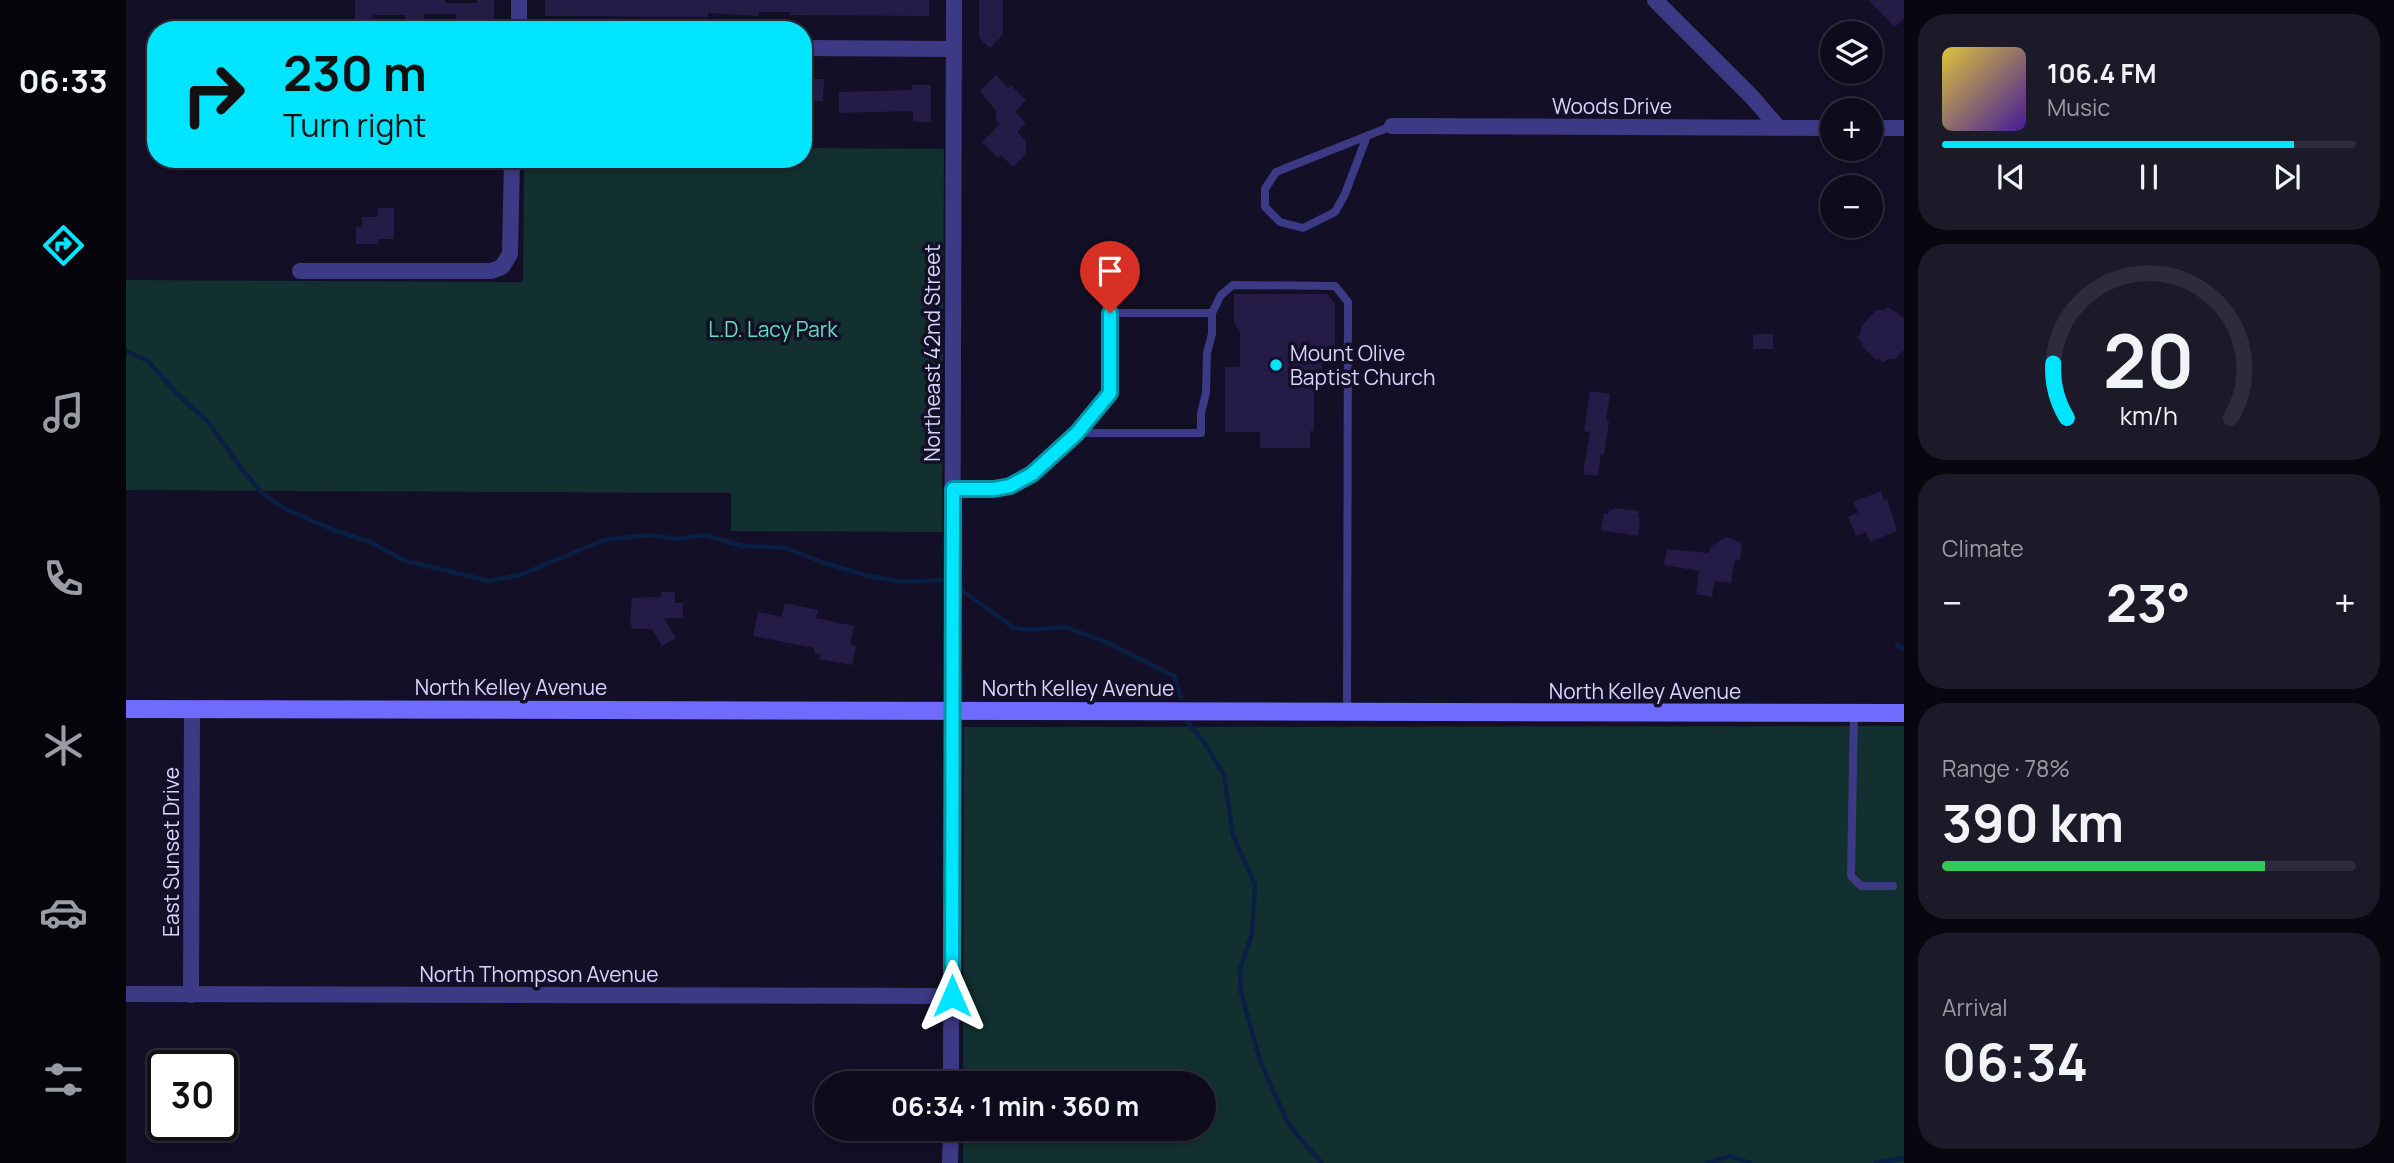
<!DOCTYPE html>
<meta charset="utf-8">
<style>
body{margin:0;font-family:Manrope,sans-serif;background:#1c1929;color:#f1f3f6;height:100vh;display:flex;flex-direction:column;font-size:26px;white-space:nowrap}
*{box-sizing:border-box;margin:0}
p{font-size:23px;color:#9b9ba3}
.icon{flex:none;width:38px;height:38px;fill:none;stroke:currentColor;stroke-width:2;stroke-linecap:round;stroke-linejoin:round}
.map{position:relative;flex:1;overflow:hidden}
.drawer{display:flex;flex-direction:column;gap:14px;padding:14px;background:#08060f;width:490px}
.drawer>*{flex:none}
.guide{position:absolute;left:21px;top:21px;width:665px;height:147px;border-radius:28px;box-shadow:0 4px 10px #0003,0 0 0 2px #2e2b3b;background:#00e5ff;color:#111;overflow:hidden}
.buttons{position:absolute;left:1694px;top:21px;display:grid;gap:14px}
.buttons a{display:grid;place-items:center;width:63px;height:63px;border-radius:50%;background:#0e0b1c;box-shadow:0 4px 10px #0003,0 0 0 2px #2e2b3b;font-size:35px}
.speed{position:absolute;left:21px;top:1050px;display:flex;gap:14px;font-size:35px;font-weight:700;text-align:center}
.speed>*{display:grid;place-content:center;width:91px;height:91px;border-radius:50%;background:#0e0b1c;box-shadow:0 4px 10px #0003,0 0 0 2px #2e2b3b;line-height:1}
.speed .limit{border:4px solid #111;border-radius:10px;background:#fff;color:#111}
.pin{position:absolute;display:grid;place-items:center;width:60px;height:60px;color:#fff;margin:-72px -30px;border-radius:50% 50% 50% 0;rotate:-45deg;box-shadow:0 0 7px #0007}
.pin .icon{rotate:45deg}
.me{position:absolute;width:77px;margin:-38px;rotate:0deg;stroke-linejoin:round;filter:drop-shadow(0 0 5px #0008)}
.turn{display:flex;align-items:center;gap:24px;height:147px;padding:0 21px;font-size:32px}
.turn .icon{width:91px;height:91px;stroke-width:2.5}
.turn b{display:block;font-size:49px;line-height:60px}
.big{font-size:52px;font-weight:700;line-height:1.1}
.drawer .tile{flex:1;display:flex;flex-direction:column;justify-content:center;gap:10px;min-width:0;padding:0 24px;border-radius:28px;background:#1c1929}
.drawer .dial{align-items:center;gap:0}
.dial svg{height:182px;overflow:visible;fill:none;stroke:#2e2b3b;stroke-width:7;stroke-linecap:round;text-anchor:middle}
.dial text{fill:#f1f3f6;stroke:none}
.song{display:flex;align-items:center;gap:21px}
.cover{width:84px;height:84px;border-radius:10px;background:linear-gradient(135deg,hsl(50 70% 55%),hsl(260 70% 35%))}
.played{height:7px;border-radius:4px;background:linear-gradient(90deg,#00e5ff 85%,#2e2b3b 85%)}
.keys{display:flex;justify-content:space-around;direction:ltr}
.heat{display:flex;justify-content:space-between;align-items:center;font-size:38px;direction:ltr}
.charge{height:10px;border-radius:5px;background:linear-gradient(90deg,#34c759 78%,#2e2b3b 0)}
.trip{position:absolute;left:688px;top:1071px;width:402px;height:70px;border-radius:35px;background:#0e0b1c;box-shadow:0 4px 10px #0003,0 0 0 2px #2e2b3b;font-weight:700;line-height:70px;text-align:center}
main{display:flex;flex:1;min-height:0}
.tabs{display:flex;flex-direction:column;width:126px;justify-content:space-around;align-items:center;background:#06040b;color:#9b9ba3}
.tabs .icon{width:49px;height:49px}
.tabs .active{color:#00e5ff}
.tabs b{font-size:32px;color:#f1f3f6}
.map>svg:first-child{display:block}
</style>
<main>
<nav class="tabs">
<b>06:33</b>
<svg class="icon active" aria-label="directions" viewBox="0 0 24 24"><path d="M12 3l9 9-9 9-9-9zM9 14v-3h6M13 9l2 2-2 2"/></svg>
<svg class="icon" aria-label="music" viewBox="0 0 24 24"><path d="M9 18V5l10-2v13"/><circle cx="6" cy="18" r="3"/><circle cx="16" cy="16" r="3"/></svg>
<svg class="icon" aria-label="phone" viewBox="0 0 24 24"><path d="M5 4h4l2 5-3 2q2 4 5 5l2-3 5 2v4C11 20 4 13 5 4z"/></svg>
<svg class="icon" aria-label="climate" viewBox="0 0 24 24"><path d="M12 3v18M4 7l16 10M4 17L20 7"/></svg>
<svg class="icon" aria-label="car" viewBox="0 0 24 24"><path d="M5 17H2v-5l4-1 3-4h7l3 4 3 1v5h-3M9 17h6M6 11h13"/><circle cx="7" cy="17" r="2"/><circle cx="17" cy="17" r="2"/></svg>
<svg class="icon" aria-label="filters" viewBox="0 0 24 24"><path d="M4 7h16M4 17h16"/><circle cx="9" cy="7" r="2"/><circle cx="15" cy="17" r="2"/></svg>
</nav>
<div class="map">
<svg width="1778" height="1163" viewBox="0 0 1778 1163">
<rect width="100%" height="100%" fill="#130f26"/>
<path fill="#12302f" d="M677 148 818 149 816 532 605 531V493L0 490V280L397 282 398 159H677Z
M1778 726V1163H837V1129H1078V1083H837L838 727Z"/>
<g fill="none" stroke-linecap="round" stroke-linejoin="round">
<path stroke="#0a1f44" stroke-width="4.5" d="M0 351 22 361 50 393 83 423 115 468 137 494 157 508 205 529 244 542 277 560 363 581 394 575 478 540 523 535 551 539 579 535 617 546 661 548 698 563 742 576 776 582 815 580
M834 589 888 628 904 630 939 627 978 641 1048 676 1055 698
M1771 645 1778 649
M1062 723 1079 743 1098 775 1107 835 1129 885 1126 934 1114 969 1115 992 1134 1061 1160 1119 1170 1134 1196 1163
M1581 1163 1605 1156 1624 1163
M1750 1163 1778 1158"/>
</g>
<path fill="#241b47" d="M229 0H319V3H351V0H368V27H330V14H298V26H279V15H247V18H243V30H229Z
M419 0H803V16L664 15V12H633V16L582 13V17L419 16Z
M853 0H877V35L864 48 853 38Z
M1742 0H1778V18L1769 27Z
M870 75 882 88 885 85 900 100 889 112 900 123 891 132 900 141V154L887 167 875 155 872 158 856 142 874 124 870 121V111L854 91Z
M677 79H698L697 101H677Z
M786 85H805V122H787V111L713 113V92L786 90Z
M252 208H268V239H252V244H230V227H236V217H251Z
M1108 294H1201L1209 304V352H1196V384H1188V431H1184V448H1134V432H1099V367H1114V331L1108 323Z
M1762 307 1778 318V350L1769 359H1761L1757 363 1752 358 1750 360 1736 346V342L1731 337 1735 334V327L1750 310H1759Z
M1627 334H1647V349H1627Z
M1464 391 1484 394 1480 420 1483 421 1478 455 1475 454 1472 476 1457 474 1464 432 1458 431Z
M1755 491 1758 500 1761 499 1771 531 1744 542 1740 532 1730 536 1722 517 1732 513 1727 502Z
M1488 508 1513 511 1512 518H1514L1512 536 1475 530 1478 513 1482 514 1483 510H1488Z
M1600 537 1616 543 1614 560 1609 559 1605 583 1589 581 1586 597 1570 594 1573 571 1538 565 1541 549 1583 553 1584 547Z
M535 592H549V603H557V618H538L550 638 536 646 526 629H506L504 621 506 598 535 597Z
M659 603 692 610 690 618 728 626 724 645 730 646 726 665 693 659 694 654 688 653V648L627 636 632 612 656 617Z"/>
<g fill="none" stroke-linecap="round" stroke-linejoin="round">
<path stroke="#3d3a85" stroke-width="8" d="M1241 136 1219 194 1209 212 1177 228 1154 222 1139 207V189L1150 172 1266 126
M951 433H1075V413L1080 393 1081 353 1086 334V313
M827 489H868L884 486 906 475 951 433 984 393V313H1086L1095 295 1107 285 1209 286 1222 302 1221 713
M1728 713 1725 876 1735 886H1767"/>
<path stroke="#3d3a85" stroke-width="16" d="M1529 0 1626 97 1652 127
M393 30V0
M677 48 828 49
M1266 126 1706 128
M1745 128H1778
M174 271H365L376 267 384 254 386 159
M0 994 826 996
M65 995 66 709
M825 1083 828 0
M824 1163 825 1129"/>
<path stroke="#6f6bff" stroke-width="18" d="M0 709 1778 713"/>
</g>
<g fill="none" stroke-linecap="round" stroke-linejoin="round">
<g stroke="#0095a6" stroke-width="18">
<path id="route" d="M826 996 827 489H868L884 486 906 474 951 433 984 393V313"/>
</g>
<use href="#route" stroke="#00e5ff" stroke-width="12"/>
</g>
<circle fill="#00e5ff" stroke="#130f26" stroke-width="2.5" cx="1150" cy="365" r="7"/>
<g text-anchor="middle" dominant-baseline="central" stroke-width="7" stroke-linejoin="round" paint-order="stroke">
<g font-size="21" fill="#d9d4ff" stroke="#130f26">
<text x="1486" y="106">Woods Drive</text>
<text transform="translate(806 353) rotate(-90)">Northeast 42nd Street</text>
<text x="385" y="687">North Kelley Avenue</text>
<text x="952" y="688">North Kelley Avenue</text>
<text x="1519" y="691">North Kelley Avenue</text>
<text transform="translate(45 852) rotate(-90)">East Sunset Drive</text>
<text x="413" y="974">North Thompson Avenue</text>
</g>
<g font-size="21" fill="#5fe0c0" stroke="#130f26">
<text x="647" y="329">L.D. Lacy Park</text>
</g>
<g font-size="21" fill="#d9d4ff" stroke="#130f26" text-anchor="start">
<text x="1164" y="353">Mount Olive<tspan x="1164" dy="24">Baptist Church</tspan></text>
</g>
</g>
</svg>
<div class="buttons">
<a><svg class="icon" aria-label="layers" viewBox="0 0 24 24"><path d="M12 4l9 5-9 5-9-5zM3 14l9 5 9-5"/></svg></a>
<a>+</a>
<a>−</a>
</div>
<div class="speed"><div class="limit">30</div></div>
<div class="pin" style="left:984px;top:313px;background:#d93025"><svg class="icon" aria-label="arrive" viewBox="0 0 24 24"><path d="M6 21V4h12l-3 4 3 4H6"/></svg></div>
<svg class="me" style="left:826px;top:996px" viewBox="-20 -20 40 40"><path d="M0-17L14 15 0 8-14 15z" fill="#00e5ff" stroke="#fff" stroke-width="4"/></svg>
<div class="trip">06:34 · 1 min · 360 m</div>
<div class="guide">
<div class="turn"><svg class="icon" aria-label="right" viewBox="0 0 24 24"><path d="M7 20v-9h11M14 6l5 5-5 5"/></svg><div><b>230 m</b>Turn right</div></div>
</div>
</div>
<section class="drawer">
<div class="tile">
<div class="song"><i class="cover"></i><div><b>106.4 FM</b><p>Music</p></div></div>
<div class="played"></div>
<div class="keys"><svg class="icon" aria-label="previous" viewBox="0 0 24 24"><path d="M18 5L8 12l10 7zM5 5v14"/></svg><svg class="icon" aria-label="pause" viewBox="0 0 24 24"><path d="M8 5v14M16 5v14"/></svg><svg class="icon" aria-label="next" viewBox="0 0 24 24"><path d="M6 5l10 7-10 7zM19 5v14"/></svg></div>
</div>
<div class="tile dial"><svg viewBox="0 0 100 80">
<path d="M14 69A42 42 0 1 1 86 69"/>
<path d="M14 69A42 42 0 0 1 8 45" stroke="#00e5ff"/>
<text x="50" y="56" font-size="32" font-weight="700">20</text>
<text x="50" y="72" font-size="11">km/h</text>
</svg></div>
<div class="tile"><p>Climate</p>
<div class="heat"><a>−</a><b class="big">23°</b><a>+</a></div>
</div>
<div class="tile"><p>Range · 78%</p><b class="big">390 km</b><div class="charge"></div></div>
<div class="tile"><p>Arrival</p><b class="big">06:34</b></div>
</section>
</main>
